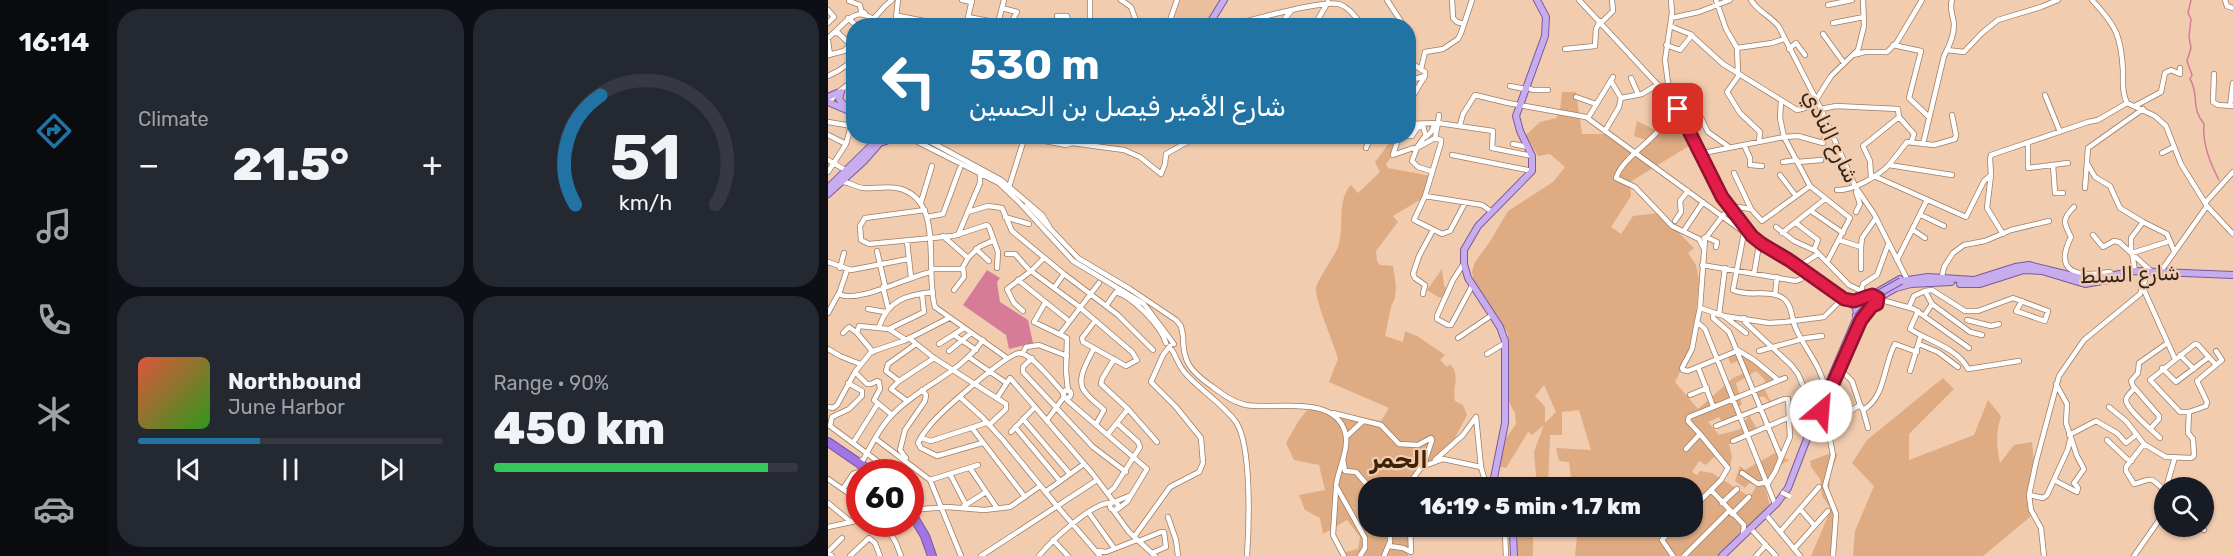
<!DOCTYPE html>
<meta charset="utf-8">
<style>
body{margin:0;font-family:Rubik,"Noto Sans Arabic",sans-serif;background:#242831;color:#f1f3f6;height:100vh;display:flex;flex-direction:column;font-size:22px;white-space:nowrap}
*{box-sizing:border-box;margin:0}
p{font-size:20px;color:#9ea1a6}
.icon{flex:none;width:33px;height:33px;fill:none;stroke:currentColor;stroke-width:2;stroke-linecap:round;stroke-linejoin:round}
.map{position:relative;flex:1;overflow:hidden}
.sheet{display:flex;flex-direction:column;gap:9px;padding:9px;background:#0d0f14;width:720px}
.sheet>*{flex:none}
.top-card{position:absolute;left:18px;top:18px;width:570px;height:126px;border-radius:24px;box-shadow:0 2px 4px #0004;background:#2173a4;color:#fff;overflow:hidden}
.buttons{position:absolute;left:1326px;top:477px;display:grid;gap:12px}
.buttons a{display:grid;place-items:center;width:60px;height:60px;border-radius:50%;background:#171b24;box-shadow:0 2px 4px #0004;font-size:30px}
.speed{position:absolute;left:18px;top:459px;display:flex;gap:12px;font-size:30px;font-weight:700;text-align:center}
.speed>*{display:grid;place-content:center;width:78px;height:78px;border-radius:50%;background:#171b24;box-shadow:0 2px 4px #0004;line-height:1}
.speed .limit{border:9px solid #d22;background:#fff;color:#111}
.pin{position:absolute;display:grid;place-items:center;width:51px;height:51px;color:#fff;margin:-26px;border-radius:12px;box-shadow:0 3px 9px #0006}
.me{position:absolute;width:66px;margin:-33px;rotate:27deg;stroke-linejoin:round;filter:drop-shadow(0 0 4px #0008)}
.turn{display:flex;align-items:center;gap:21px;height:126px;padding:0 24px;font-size:27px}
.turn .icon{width:78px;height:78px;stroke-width:2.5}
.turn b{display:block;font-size:42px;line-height:51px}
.big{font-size:45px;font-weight:800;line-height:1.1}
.sheet .card{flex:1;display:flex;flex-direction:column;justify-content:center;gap:9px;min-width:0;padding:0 21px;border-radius:24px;background:#242831}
.sheet .dial{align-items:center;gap:0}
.dial svg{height:156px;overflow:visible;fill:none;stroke:#363941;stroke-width:7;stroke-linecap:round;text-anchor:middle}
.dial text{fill:#f1f3f6;stroke:none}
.song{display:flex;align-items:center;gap:18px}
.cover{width:72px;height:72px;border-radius:9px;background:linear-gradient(135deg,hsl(10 70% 55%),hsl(110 70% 35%))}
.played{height:6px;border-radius:3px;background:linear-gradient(90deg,#2173a4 40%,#363941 40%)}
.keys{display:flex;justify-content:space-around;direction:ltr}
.heat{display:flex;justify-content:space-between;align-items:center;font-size:33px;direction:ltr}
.charge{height:9px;border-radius:4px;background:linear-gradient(90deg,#34c759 90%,#363941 0)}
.sheet .tiles{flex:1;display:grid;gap:9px;grid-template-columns:repeat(2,1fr)}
.trip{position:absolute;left:530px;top:477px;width:345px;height:60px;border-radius:24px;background:#171b24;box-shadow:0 2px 4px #0004;font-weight:800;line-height:60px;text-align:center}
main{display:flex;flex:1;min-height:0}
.tabs{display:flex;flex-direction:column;width:108px;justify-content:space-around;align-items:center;background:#090b0e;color:#9ea1a6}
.tabs .icon{width:42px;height:42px}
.tabs .active{color:#2173a4}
.tabs b{font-size:27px;color:#f1f3f6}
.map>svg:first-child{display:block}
</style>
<main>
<nav class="tabs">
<b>16:14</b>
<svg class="icon active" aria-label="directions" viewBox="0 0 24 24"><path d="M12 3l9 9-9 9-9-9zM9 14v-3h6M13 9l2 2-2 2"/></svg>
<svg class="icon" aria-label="music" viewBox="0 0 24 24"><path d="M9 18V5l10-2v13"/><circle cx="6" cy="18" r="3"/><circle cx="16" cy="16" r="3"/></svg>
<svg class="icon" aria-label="phone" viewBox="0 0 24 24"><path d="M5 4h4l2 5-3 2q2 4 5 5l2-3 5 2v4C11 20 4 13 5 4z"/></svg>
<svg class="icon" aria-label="climate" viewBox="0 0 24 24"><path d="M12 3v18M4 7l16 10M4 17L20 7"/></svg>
<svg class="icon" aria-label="car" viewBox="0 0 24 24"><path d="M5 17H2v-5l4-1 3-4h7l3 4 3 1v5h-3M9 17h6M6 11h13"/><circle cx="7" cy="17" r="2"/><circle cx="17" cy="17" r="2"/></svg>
</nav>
<section class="sheet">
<div class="tiles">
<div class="card"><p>Climate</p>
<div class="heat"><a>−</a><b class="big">21.5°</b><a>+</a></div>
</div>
<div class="card dial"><svg viewBox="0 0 100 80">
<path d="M14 69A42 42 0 1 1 86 69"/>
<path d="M14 69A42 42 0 0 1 27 13" stroke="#2173a4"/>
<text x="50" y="56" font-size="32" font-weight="700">51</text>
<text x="50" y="72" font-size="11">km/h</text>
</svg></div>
<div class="card">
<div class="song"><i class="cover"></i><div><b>Northbound</b><p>June Harbor</p></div></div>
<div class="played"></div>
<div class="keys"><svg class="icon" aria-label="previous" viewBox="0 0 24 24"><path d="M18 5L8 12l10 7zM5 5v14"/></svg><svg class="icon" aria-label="pause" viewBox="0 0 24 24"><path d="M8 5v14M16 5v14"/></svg><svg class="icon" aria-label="next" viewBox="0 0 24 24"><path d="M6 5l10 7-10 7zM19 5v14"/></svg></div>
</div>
<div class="card"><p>Range · 90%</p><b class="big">450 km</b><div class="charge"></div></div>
</div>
</section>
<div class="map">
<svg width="1405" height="556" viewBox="0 0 1405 556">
<rect width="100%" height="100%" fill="#f2ccaf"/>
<path fill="#ebbf9d" d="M353 0H396L380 25 369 18 358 21 353 25 343 26Z"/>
<path fill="#dfab82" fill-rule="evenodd" d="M734 92H748L754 134H777L808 153 821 141 806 136 809 121 827 130 841 121 838 101 841 100 866 151 863 153 861 146 802 182 803 196 783 227 793 234 805 216 831 213 866 248 860 253 868 265 871 280 867 324 862 352 847 382 870 409 905 378 916 373 909 361 903 364 900 357 907 354 915 356 948 379 936 388 944 404 935 396 927 400 924 393 938 384 936 379 928 371 908 383 914 404 908 409 910 418 895 424 891 417 880 422 891 435 913 429 921 415 930 431 901 444 904 457 902 467 886 457 878 465 871 461 864 472 869 475 872 471 884 473 922 497 929 485 921 483 917 488 907 481 912 466 917 470 947 453 961 460C948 466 946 476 937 486L943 511 898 556H747L750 527 864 526V488L744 487 741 462 731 461 728 448 763 450 751 410 734 412V435H722L720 487H709L706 452 716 425 704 435 700 432 678 468 670 466 678 438 688 424 687 413 680 400V333L646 284 644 271 647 262 663 240 680 211 725 182 737 167 722 154 710 156 698 135 712 122 728 118 732 111ZM716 385 728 412 717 423V407L707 396Z
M569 138 567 152 558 164 560 168 603 176 595 198 565 216 570 222 548 251 549 261 552 265 565 266 568 286 567 298 563 307 557 336 575 342 577 331 589 336 617 355 612 360 619 367 622 364C633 376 624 385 627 401L635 405 639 415 621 449 615 456 595 465 583 487 540 488V526L583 527 580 556H516L518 552 530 549 532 537 519 520 495 534 492 518 477 510 471 495 497 490 491 465 466 460 458 443 471 420 482 407 553 421 561 408 501 382 510 359C505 340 488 305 488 288 489 281 506 257 510 247 517 227 508 201 523 185L530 193 552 172 547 162 563 141Z
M614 269 616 286 619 289 616 298 610 297 599 290Z
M1115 378 1126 389 1081 434V460L1146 435 1160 400 1173 416C1168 432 1168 446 1172 463L1186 445 1204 442 1206 464 1199 497 1202 517 1155 556H1025L1027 531 1046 486 1024 463 1039 440Z
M1003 453 1010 454 1002 474 1001 494 1010 515 1003 556H983L1003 509 994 496 992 479 983 467 982 461Z
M692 527H705V556H687Z"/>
<path fill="#d67c99" d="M159 270 172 278 169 282 172 302 200 320 205 343 181 349 178 335 135 305Z"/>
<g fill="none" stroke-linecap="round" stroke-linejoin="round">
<path stroke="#d67c99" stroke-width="1.5" d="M1363 0 1360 13 1363 19 1361 37 1363 48 1359 61 1364 75 1362 79C1372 96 1362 107 1376 124 1374 144 1382 163 1391 180"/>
<g stroke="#9f7c61" stroke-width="6">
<path id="minor" d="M134 0 144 2
M293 0 303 7 310 26
M559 0 576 26
M624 0 625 18 629 22 636 24
M751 0 842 98 891 197 921 236 1007 297 1019 302 1036 304
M843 0 844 13 837 60 841 90 838 100 840 117C828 141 795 156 788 178L807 187 844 226 871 239 875 247
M888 0 898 29 909 48 910 73
M923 0C930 12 943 16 951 27L993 109 1027 186 1046 214 1078 277
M1264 0C1288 26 1293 35 1295 71 1295 82 1294 93 1299 103L1327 116 1338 126 1353 164 1379 206 1405 234
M1397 0 1399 6 1405 8
M21 1 32 5 33 11 37 13
M1000 5 1024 0
M174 8 189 12 181 26
M0 10 6 17 0 23
M71 16 101 22
M229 16H239L241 24 245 26
M140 17 181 25
M20 18 29 26
M843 18 871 12 902 0
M170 23 176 0
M1005 23 1036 17
M772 24 785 11 784 0
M39 26 57 6 64 0
M67 26 70 0
M138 26 144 0
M262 26V0
M340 26 349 0
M401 26C424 20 492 0 511 4 521 7 528 18 535 26
M451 26 463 11
M486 26 500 2
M842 26 862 34 895 64 969 110 977 108 988 100 1003 76 1030 50 1036 26 1035 0
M8 31 23 45
M580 32V37
M995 34 1016 63
M0 38C19 23 28 0 53 26
M0 41 2 55
M838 45 852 50 864 35
M1065 45 1093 51 1081 98 1101 117
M909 48 944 43 956 39
M737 49 767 46 768 29 772 21
M961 49 968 43 977 55
M1119 50 1136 52 1154 33 1170 20 1213 7 1230 0
M0 55 16 51 26 42
M1025 55 1037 52H1059L1069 42 1094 0
M580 61 597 72V76
M593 69 597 52 615 49 630 39 633 33 644 0
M1386 74 1385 102 1390 105 1405 106
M911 75 899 92 912 113 932 132 931 142
M0 76 10 71 26 60
M803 78 810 94
M580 81 597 76
M783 81 793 98 814 94 829 85
M682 86 697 89
M698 87 705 90H720
M1217 95 1232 132
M748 97 768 104
M953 101 952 118 956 137 970 136 995 143 997 137H1006
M1 102 9 93 26 80
M580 104 597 76
M1307 106 1333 92 1337 73 1343 70 1352 74V68
M1402 106 1405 83
M993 109 1008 106 1070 109 1071 117 1035 146 1042 161 1043 177
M869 110 880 132 901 147
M611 115 610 123 665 131 664 148 704 156
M1071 117 1086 134 1083 143
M760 118 785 77
M0 122 24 126
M580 124 610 123 607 138 613 140V143L597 196 654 205 664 212
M632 125 635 114 647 95 680 103 758 117 917 233
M777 131 791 107 793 98
M0 135 18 144
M74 136 90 142 171 183 190 201 245 261 316 304 346 344
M92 136 173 180 214 215 221 226
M573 136 570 139 565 155 585 148 587 150 597 136
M580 136H584L589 128 595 126 598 137 604 131 606 125
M196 137 238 145 244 143V136
M244 143 296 150 312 157 333 174 337 164 338 154 370 136
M1200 143V168L1240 163
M685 144 700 147
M1095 144 1116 56C1121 47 1126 34 1126 24 1125 15 1121 9 1124 0
M916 145 922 158V165L934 166
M538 148 541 141 538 136
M1334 153 1346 147
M870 154 956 137 982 186 1022 218 999 262
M624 155 704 171
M0 160 19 171
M955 162 969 160
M970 162 993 160
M1259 163 1267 177 1282 186 1292 208 1315 222 1339 234 1346 251
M1061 165 1079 142 1106 145 1127 139 1128 135 1124 115
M1225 165 1227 193H1235
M603 171 590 167 584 161 589 148 607 138
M0 172 18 144 23 126
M906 173 923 209 934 221 982 186
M952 175 968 196
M1163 175 1159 208 1175 234
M1046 176 1138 217 1156 181 1163 175 1162 159 1163 155 1260 122 1270 120 1299 103
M14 182C23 182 28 188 36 188 47 189 58 186 69 188 118 198 96 271 107 307L179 358
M181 187 197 136
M1257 188 1260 148 1315 109
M1009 190C1025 191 1050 176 1061 165L1124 175
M597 196 586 220 614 234 622 231 637 203
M93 202 104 166
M1377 203 1405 172
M199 204 250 258 302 289 348 320 353 326 355 336
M1246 207C1233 220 1236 223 1243 237 1224 275 1253 277 1282 272L1285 275
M97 210 37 218 32 226 33 240 41 244 125 236 159 225 161 227 170 252 169 268
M903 210 910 207 923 209
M983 211 1015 233
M140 212 160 206 174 208 184 231 236 274 290 315 325 350
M1028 212 1032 204 1028 192
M1093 215 1116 226
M99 217 115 214 132 168
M177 217 201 224
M847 221 853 212 852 201 860 191
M968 223 990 240 986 250
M948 227 966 241 988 251 1021 285 1042 295
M857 229 875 202
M1085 230 1097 238
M916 233 905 290C919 297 937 290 951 296 966 302 962 319 969 331 979 352 993 366 997 389
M954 233 997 199
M130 235 152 183V173
M1265 235 1275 247 1286 241 1291 242 1323 271
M115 236 140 258
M878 237 889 242 888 247
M876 238 877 239 896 214
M1011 240 1033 247 1034 238 1048 218
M79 241 83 277
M1033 247V269
M148 249 161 261
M49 251 57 286
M1303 251V238L1315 222
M179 254H187L202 271
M1069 260 1099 200
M0 262 23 270 80 259
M636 263 625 280 609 316V319L620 325H623L644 286
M874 265 968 281 973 279 976 274
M12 268 16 253
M968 268 990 254
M103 269H135
M203 271 249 305 304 352 309 360 298 366 255 342 254 338 267 321
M1307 271 1304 253 1342 241
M1333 271 1379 206
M926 274 931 245
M1114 276 1116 267 1125 253 1136 245 1157 241 1183 230 1221 221
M190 280 241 321
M55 287 60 308
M226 288 236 274
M1315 288 1347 359
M126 290 136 277 135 267 140 258 151 247 166 240
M1033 291 1035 284 1049 275 1060 245
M11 294C30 304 81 276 103 272
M595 294 597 285 587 278 585 274 591 256 605 230
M947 295 949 277
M1038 301a6 6 0 1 1 12 0a6 6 0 1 1-12 0Z
M1050 299 1086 309 1141 348
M1024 301 1039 298
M217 303 206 322 239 338 238 371 240 391
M1104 304 1142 332 1154 335
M278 306 288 292C305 297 333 326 338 343
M1081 307 1086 296 1097 291
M872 308 877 239
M40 309 57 312
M195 311 186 303 179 289 203 271 216 258
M1090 311 1082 329C1100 341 1130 348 1140 369L1191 361
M0 313 12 291 19 270
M885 314V318L901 332 953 458
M891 315 897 268
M896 316 918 333
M1096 316 1104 304 1097 291 1104 290 1137 311H1150L1185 298 1220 311 1217 321 1188 311 1194 301
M916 318 917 322 964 366 970 374 980 397 993 404
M1139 320 1163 326 1171 324
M869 322 864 349 854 368 855 370 860 371 909 351
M51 327C60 300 78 295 105 292
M61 329 96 312 94 294
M15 333 21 327 28 332
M232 334 271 283
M126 335 148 350
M355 336C355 361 361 370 382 385 393 393 404 402 418 405 447 410 506 394 517 432 522 448 510 469 508 486L537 538V548L532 556
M81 338 106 358 178 404V409L161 425
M630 338 664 315
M88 344 60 364 58 371 71 381 106 358
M111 344 136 328
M1091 344 1110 352 1130 367
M1367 344 1370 345 1388 365 1369 381 1379 402 1378 406 1361 412H1352L1322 380Z
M266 348C260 361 246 381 258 393 263 400 270 404 276 410L268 424
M0 349 12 356 32 364
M908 349 926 360 950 380
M344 350C349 358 351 367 358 374 373 391 394 403 408 422 424 446 421 527 419 556
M121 351 143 333
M931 351 978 338 994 336
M1388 351 1394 360 1388 365
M45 352 29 333 31 326 61 329 78 340
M194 354 198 347 211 345 239 356
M659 354 677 343
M1352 355 1366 369
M142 358 177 382
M204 358 195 367V372L265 447 298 472
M286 359 274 379 273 384 300 409 329 442
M870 367 885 406
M1334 368 1348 382 1381 357
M1012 369 1024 381 1032 405
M1082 371 1093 335
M27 372 39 384H43L49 381 51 382 52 389 46 400 64 415
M71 381 63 389 79 401
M20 383 34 391V396L21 409 4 417 2 426 64 472
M1307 388C1304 391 1298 396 1298 400 1298 409 1325 431 1332 438
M235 394a4 4 0 1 1 8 0a4 4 0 1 1-8 0Z
M862 395 879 388
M132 397 155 418
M169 398 182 378 264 473 286 502
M239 400 319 469 299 502 290 509
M0 407 5 408 9 405 27 372 43 352 78 340 121 318
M1281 407 1298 421 1316 444 1331 453 1338 457 1363 458 1366 456 1365 439 1360 433 1361 412
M1035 410 1040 428
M505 413 553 425 571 444 590 445 603 438 604 440 597 461 599 465 615 459 653 467
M154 417 175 440 229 506
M195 419 242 474
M219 420 236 397
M999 424 1005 455 997 486 1008 514 1005 556
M888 426 956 399H960L962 437 947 472 939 485
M987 426 1006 421 1032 405 1035 410C1058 397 1055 365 1067 344L1089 352
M187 427 232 481
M144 428 197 497
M1323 428 1331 419V416L1305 386 1303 381 1310 373 1311 363 1338 344
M183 432 207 407
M280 434 300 409
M872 434 860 421 861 417 957 378
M1241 435 1268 421 1289 433 1298 443 1308 435
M518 437 535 421
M93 438 103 441 158 423
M48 439 102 480 133 556
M1279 440 1299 459 1304 461
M905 441 962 417
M25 443 49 405
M154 443 109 456 93 448 90 443C93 436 98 430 103 424 114 411 179 353 192 353 204 354 228 385 236 394
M1316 444 1298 467V471L1306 484C1325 479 1320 475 1336 490
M858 449 872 434 900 468 893 480 864 509
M78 458 72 450 77 430 97 401 98 395 94 390
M515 459 517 471 528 472 542 488
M607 460 635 435 648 417 653 467 659 488
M29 462 35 460C44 444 53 425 66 413 94 385 131 374 155 340
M142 468 169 508
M914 473 930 484 938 482
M122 474 138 505
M0 479 32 501
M102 480 150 465
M1226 480 1249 492 1250 488 1246 483 1256 469 1249 456 1238 423 1239 404 1228 384
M508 488 505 535 516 556
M578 488 592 469 598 465
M856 488 860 483
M1338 488 1347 457
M15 489 25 474 35 470
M883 490 916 525 915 534
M217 492 256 464
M1376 492 1379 495 1376 500
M280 493 286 488 312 447 310 442 289 423
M1201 495 1215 498 1219 495 1240 449 1242 440
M286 502 301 496
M282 506a4 4 0 1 1 8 0a4 4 0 1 1-8 0Z
M0 503 23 522
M894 503 909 489
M947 504 877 329 869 322 872 308 896 316 941 323 957 322 996 317 1013 300
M136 506 158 492
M229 506 272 556
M972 509 986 525
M82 510 120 507 156 510 182 507 212 486
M285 510 301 532 327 556
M261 513 286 548
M904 514 921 497
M939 516 972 556
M340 517 348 540 350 556
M57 524 68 543 73 556
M67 524 69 526
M674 526 677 534 678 556
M1370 526 1376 530
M0 527 32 520
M924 530 948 556
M952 532 991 487
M306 537 342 487 371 472 375 463 373 438 348 407 323 382 335 355 342 346
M225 540 240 556
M311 541 333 532H336L338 547 324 553
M561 546 575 548 583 552 582 526
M966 549 1000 511
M270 551 278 552 309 540
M4 556 0 552 14 538
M22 556 41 538 47 543 52 556
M153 556 269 480
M211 556C222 542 266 501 283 503
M556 556 562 542V526
M845 556 834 540 847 526
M856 556 901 511
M928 556 938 545
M1216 556 1213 528 1203 510 1201 495 1208 462 1231 376 1256 340 1312 294 1319 275
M1306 556 1336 513"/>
</g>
<g stroke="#7b599d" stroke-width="8">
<path id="major" d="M380 26 396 0
M13 92 11 99 16 105
M0 97 9 93
M0 102 26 113
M55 142 69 137
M0 188 53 136
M0 194 36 161 58 136
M1073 281 1100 277 1146 280 1187 267 1201 265 1261 280 1307 271 1405 275
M1132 284H1152L1196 270 1214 271 1257 284 1297 277
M1044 295 1072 279
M1050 298 1068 288 1083 284 1123 282
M1023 303 1028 308 1029 314
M1028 315 1038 301
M1000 394 1031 324 1044 306
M664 488 677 423V341L672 327 640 278 636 264V250L650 226 704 171V156L692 131 688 116 717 36 718 17 709 0
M682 526 685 533 686 556
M894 556 949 503 960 488 997 392 1029 317"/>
</g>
<g stroke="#7b599d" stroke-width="10">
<path id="highway" d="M0 442 44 472
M82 511 97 536 104 556"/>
</g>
<use href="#minor" stroke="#fff" stroke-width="4.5"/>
<use href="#major" stroke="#c7acee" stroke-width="6"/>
<use href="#highway" stroke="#a175e3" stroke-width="8"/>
<g stroke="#9f7c61" stroke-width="6" stroke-linecap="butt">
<path id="minor-bridge" d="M955 493 961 496"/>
</g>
<g stroke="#7b599d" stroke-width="8" stroke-linecap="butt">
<path id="major-bridge" d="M1029 317 1048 295 1073 281"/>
</g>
<use href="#minor-bridge" stroke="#fff" stroke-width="4.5"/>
<use href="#major-bridge" stroke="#c7acee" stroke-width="6"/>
</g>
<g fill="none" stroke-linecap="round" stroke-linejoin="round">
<g stroke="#92132f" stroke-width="15">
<path id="route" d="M850 109 894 197 924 236 934 244 961 260 1016 299 1026 301 1044 295 1050 298 1049 304 1044 306 1033 320 993 411"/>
</g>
<use href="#route" stroke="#e11d48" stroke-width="10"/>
</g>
<g text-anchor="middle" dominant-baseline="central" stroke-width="4.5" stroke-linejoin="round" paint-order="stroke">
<g font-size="21" fill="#34261b" stroke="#f2ccaf">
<text transform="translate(1003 136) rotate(64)">شارع النادي</text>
<text transform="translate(1302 274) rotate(-2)">شارع السلط</text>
</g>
<g font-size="24" font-weight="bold" fill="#3f2308" stroke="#f2ccaf">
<text x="571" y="460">الحمر</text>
</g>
</g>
</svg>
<div class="buttons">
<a><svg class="icon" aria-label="search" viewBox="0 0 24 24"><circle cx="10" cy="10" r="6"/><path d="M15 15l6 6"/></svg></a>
</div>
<div class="speed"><div class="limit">60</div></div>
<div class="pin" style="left:850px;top:109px;background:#d93025"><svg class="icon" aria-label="arrive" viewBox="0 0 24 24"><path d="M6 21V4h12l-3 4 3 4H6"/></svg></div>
<svg class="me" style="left:993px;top:411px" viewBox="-20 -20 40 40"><circle r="19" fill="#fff"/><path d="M0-13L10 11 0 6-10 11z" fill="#e11d48"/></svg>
<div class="trip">16:19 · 5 min · 1.7 km</div>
<div class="top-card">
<div class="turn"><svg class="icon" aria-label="left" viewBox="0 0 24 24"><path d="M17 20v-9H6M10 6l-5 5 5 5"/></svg><div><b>530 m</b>شارع الأمير فيصل بن الحسين</div></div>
</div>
</div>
</main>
